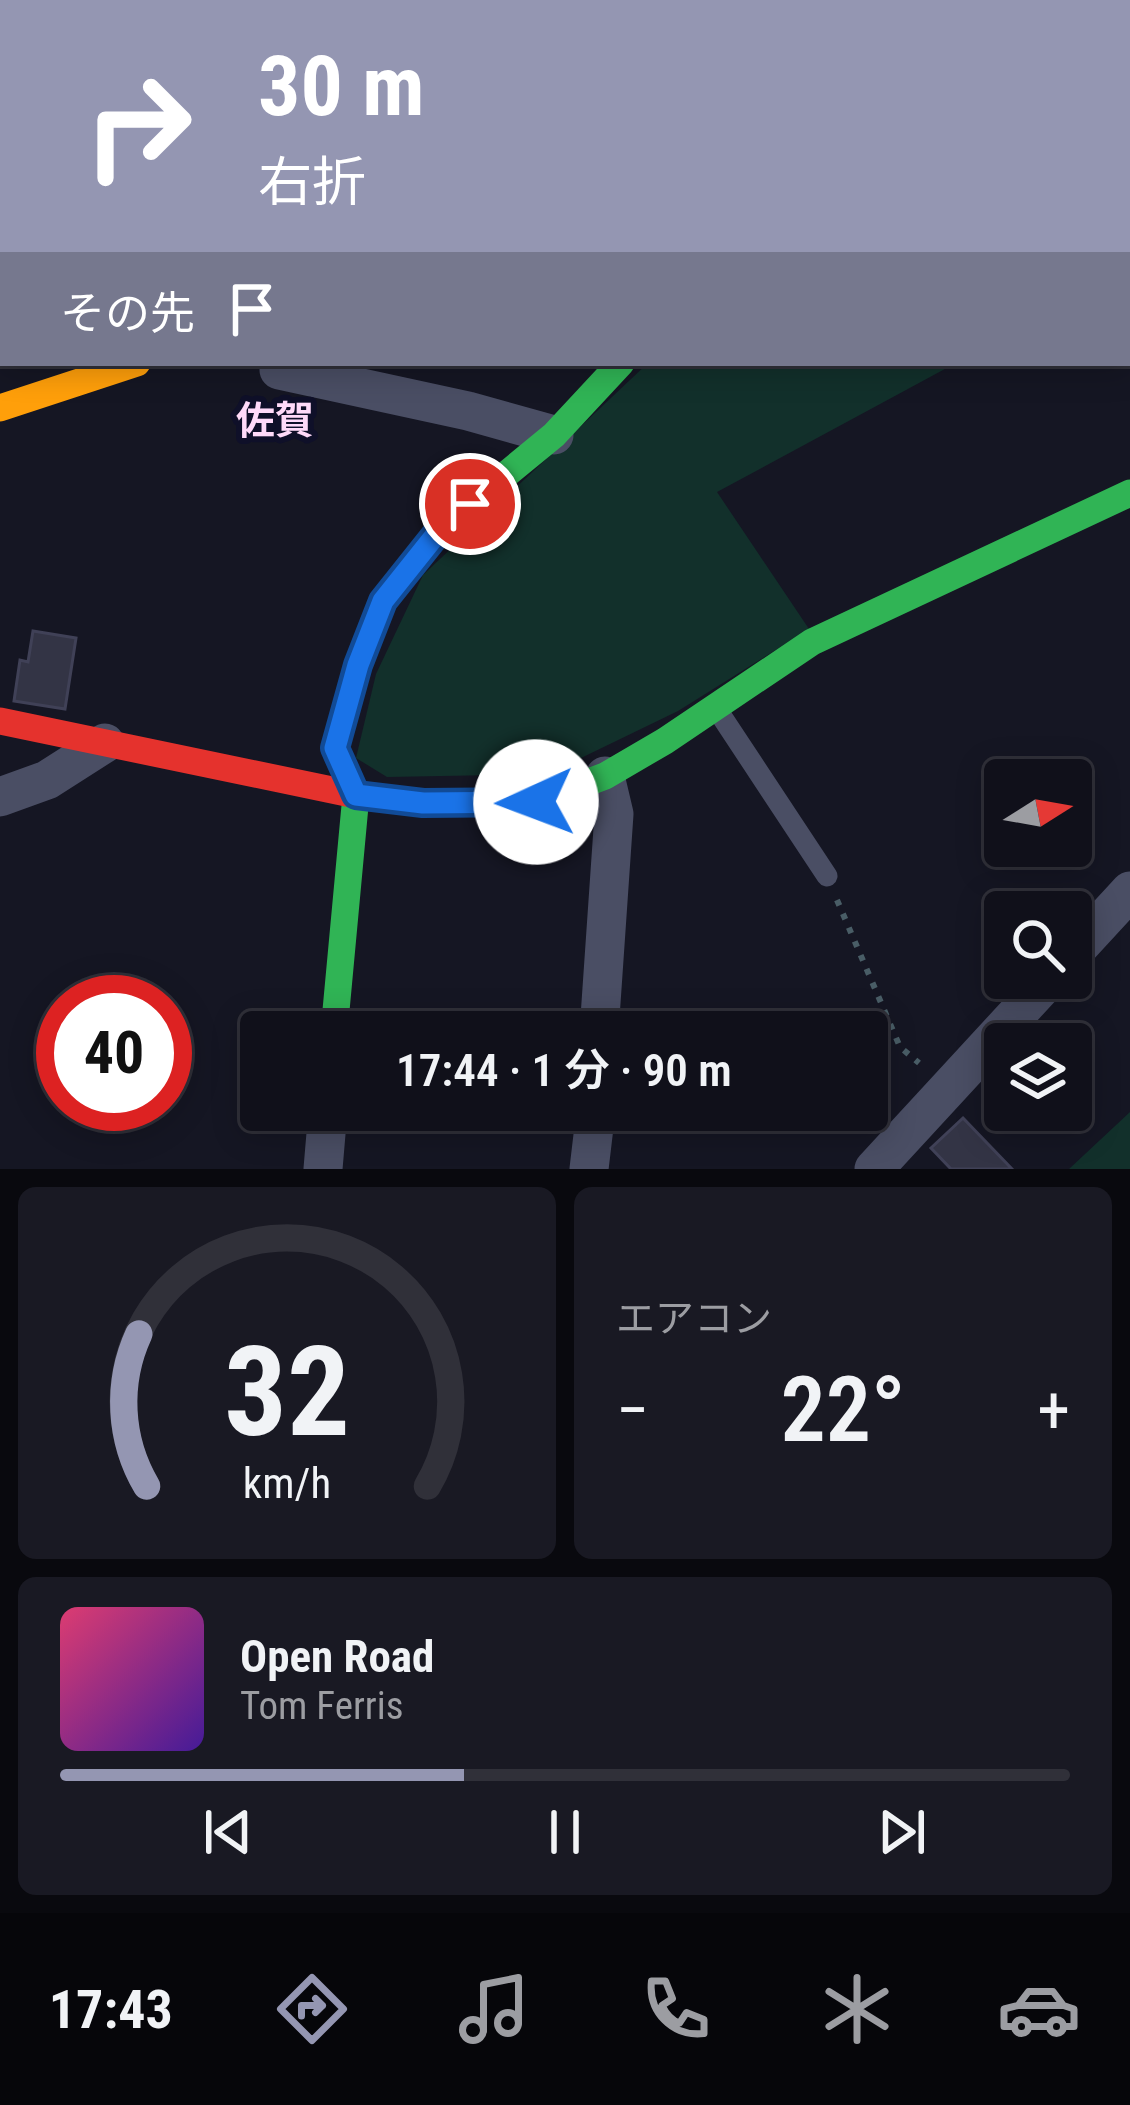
<!DOCTYPE html>
<html lang="ja">
<meta charset="utf-8">
<style>
body{margin:0;font-family:"Roboto Condensed","Noto Sans JP",sans-serif;background:#191923;color:#f1f3f6;height:100vh;display:flex;flex-direction:column;font-size:45px;white-space:nowrap}
*{box-sizing:border-box;margin:0}
p{font-size:39px;color:#9c9da2}
.icon{flex:none;width:66px;height:66px;fill:none;stroke:currentColor;stroke-width:2;stroke-linecap:round;stroke-linejoin:round}
.map{position:relative;height:1169px;overflow:hidden}
.side{display:flex;flex-direction:column;gap:18px;padding:18px;background:#09090e;flex:1}
.side>*{flex:none}
.guide{position:absolute;left:0px;top:0px;width:1131px;height:366px;box-shadow:0 6px 30px #0003,0 0 0 3px #303039;background:#9496b2;color:#fff;overflow:hidden}
.needle{width:78px;rotate:79deg}
.fabs{position:absolute;left:984px;top:759px;display:grid;gap:24px}
.fabs a{display:grid;place-items:center;width:108px;height:108px;border-radius:12px;background:#10101a;box-shadow:0 6px 30px #0003,0 0 0 3px #303039;font-size:60px}
.speed{position:absolute;left:36px;top:975px;display:flex;gap:24px;font-size:60px;font-weight:700;text-align:center}
.speed>*{display:grid;place-content:center;width:156px;height:156px;border-radius:50%;background:#10101a;box-shadow:0 6px 30px #0003,0 0 0 3px #303039;line-height:1}
.speed .limit{border:18px solid #d22;background:#fff;color:#111}
.pin{position:absolute;display:grid;place-items:center;width:102px;height:102px;color:#fff;margin:-51px;border:6px solid #fff;border-radius:50%;box-shadow:0 3px 12px #0007}
.me{position:absolute;width:132px;margin:-66px;rotate:268deg;stroke-linejoin:round;filter:drop-shadow(0 0 9px #0008)}
.turn{display:flex;align-items:center;gap:42px;height:252px;padding:0 60px;font-size:54px}
.turn .icon{width:156px;height:156px;stroke-width:2.5}
.turn b{display:block;font-size:84px;line-height:102px}
.then{display:flex;align-items:center;height:114px;padding:0 60px;background:#0003;gap:24px;font-size:45px}
.big{font-size:90px;font-weight:600;line-height:1.1}
.side .card{flex:1;display:flex;flex-direction:column;justify-content:center;gap:18px;min-width:0;padding:0 42px;border-radius:18px;background:#191923}
.side .dial{align-items:center;gap:0}
.dial svg{height:312px;overflow:visible;fill:none;stroke:#303039;stroke-width:7;stroke-linecap:round;text-anchor:middle}
.dial text{fill:#f1f3f6;stroke:none}
.song{display:flex;align-items:center;gap:36px}
.cover{width:144px;height:144px;border-radius:18px;background:linear-gradient(135deg,hsl(340 70% 55%),hsl(260 70% 35%))}
.played{height:12px;border-radius:6px;background:linear-gradient(90deg,#9496b2 40%,#303039 40%)}
.keys{display:flex;justify-content:space-around;direction:ltr}
.heat{display:flex;justify-content:space-between;align-items:center;font-size:66px;direction:ltr}
.side .tiles{flex:1;display:grid;gap:18px;grid-template-columns:1fr 1fr}
.card:last-child{grid-column:span 2}
.trip{position:absolute;left:240px;top:1011px;width:648px;height:120px;border-radius:12px;background:#10101a;box-shadow:0 6px 30px #0003,0 0 0 3px #303039;font-weight:600;line-height:120px;text-align:center}
.menu{display:flex;height:192px;justify-content:space-around;align-items:center;background:#06060a;color:#9c9da2}
.menu .icon{width:84px;height:84px}
.menu .on{color:#9496b2}
.menu b{font-size:54px;color:#f1f3f6}
.map>svg:first-child{display:block}
</style>
<div class="map">
<svg width="1130" height="1169" viewBox="0 0 1130 1169">
<rect width="100%" height="100%" fill="#151623"/>
<path fill="#12302b" d="M648 363H956L717 492 809 629 678 711 548 774 387 777 356 758 376 674 423 575Z
M1130 1112V1169H1069Z"/>
<path fill="#333445" stroke="#404157" stroke-width="3" d="M33 631 76 638 65 709 14 701 20 660 28 662Z
M963 1118 1012 1169H951L931 1148Z"/>
<g fill="none" stroke-linecap="round" stroke-linejoin="round">
<path stroke="#323444" stroke-width="66" stroke-dasharray="66 33" stroke-linecap="butt" d="M1128 121H1130"/>
<path stroke="#495d66" stroke-width="6" stroke-dasharray="6 9" stroke-linecap="butt" d="M837 900 900 1047 919 1063"/>
<path stroke="#4a4e64" stroke-width="21" d="M718 711 827 876"/>
<path stroke="#4a4e64" stroke-width="39" d="M359 0 368 3
M80 3 81 0
M739 3 747 0
M0 248 3 238
M0 277 3 279
M279 370 468 411 554 435
M0 797 47 780 105 743
M1071 955 1130 891
M599 1032 614 814 605 776
M323 1169 328 1110
M589 1169 596 1110
M874 1169 1050 978"/>
<path stroke="#30b455" stroke-width="27" d="M470 803 536 802 605 776 665 741 812 642 1130 493
M334 1032 356 795 335 748 358 665 383 601 442 527 554 435 621 363"/>
<path stroke="#ff9f0a" stroke-width="27" d="M0 351 3 350
M0 408 137 363"/>
<path stroke="#e5322d" stroke-width="27" d="M944 3 955 0
M0 721 356 795 423 803H470"/>
</g>
<g fill="none" stroke-linecap="round" stroke-linejoin="round">
<g stroke="#114b97" stroke-width="30">
<path id="route" d="M470 504 442 527 383 601 358 665 335 748 356 795 423 803 536 802"/>
</g>
<use href="#route" stroke="#1a73e8" stroke-width="21"/>
</g>
<g text-anchor="middle" dominant-baseline="central" stroke-width="12" stroke-linejoin="round" paint-order="stroke">
<g font-size="39" font-weight="bold" fill="#ffdaf9" stroke="#0f1029">
<text x="275" y="421">佐賀</text>
</g>
</g>
</svg>
<div class="fabs">
<a><svg class="needle" viewBox="-14 -14 28 28"><path d="M0-13l5 13h-10z" fill="#e53935"/><path d="M0 13l5-13h-10z" fill="#9c9da2"/></svg></a>
<a><svg class="icon" aria-label="search" viewBox="0 0 24 24"><circle cx="10" cy="10" r="6"/><path d="M15 15l6 6"/></svg></a>
<a><svg class="icon" aria-label="layers" viewBox="0 0 24 24"><path d="M12 4l9 5-9 5-9-5zM3 14l9 5 9-5"/></svg></a>
</div>
<div class="speed"><div class="limit">40</div></div>
<div class="pin" style="left:470px;top:504px;background:#d93025"><svg class="icon" aria-label="arrive" viewBox="0 0 24 24"><path d="M6 21V4h12l-3 4 3 4H6"/></svg></div>
<svg class="me" style="left:536px;top:802px" viewBox="-20 -20 40 40"><circle r="19" fill="#fff"/><path d="M0-13L10 11 0 6-10 11z" fill="#1a73e8"/></svg>
<div class="trip">17:44 · 1 分 · 90 m</div>
<div class="guide">
<div class="turn"><svg class="icon" aria-label="right" viewBox="0 0 24 24"><path d="M7 20v-9h11M14 6l5 5-5 5"/></svg><div><b>30 m</b>右折</div></div>
<div class="then">その先<svg class="icon" aria-label="arrive" viewBox="0 0 24 24"><path d="M6 21V4h12l-3 4 3 4H6"/></svg></div>
</div>
</div>
<section class="side">
<div class="tiles">
<div class="card dial"><svg viewBox="0 0 100 80">
<path d="M14 69A42 42 0 1 1 86 69"/>
<path d="M14 69A42 42 0 0 1 12 30" stroke="#9496b2"/>
<text x="50" y="56" font-size="32" font-weight="700">32</text>
<text x="50" y="72" font-size="11">km/h</text>
</svg></div>
<div class="card"><p>エアコン</p>
<div class="heat"><a>−</a><b class="big">22°</b><a>+</a></div>
</div>
<div class="card">
<div class="song"><i class="cover"></i><div><b>Open Road</b><p>Tom Ferris</p></div></div>
<div class="played"></div>
<div class="keys"><svg class="icon" aria-label="previous" viewBox="0 0 24 24"><path d="M18 5L8 12l10 7zM5 5v14"/></svg><svg class="icon" aria-label="pause" viewBox="0 0 24 24"><path d="M8 5v14M16 5v14"/></svg><svg class="icon" aria-label="next" viewBox="0 0 24 24"><path d="M6 5l10 7-10 7zM19 5v14"/></svg></div>
</div>
</div>
</section>
<nav class="menu">
<b>17:43</b>
<svg class="icon on" aria-label="directions" viewBox="0 0 24 24"><path d="M12 3l9 9-9 9-9-9zM9 14v-3h6M13 9l2 2-2 2"/></svg>
<svg class="icon" aria-label="music" viewBox="0 0 24 24"><path d="M9 18V5l10-2v13"/><circle cx="6" cy="18" r="3"/><circle cx="16" cy="16" r="3"/></svg>
<svg class="icon" aria-label="phone" viewBox="0 0 24 24"><path d="M5 4h4l2 5-3 2q2 4 5 5l2-3 5 2v4C11 20 4 13 5 4z"/></svg>
<svg class="icon" aria-label="climate" viewBox="0 0 24 24"><path d="M12 3v18M4 7l16 10M4 17L20 7"/></svg>
<svg class="icon" aria-label="car" viewBox="0 0 24 24"><path d="M5 17H2v-5l4-1 3-4h7l3 4 3 1v5h-3M9 17h6M6 11h13"/><circle cx="7" cy="17" r="2"/><circle cx="17" cy="17" r="2"/></svg>
</nav>
